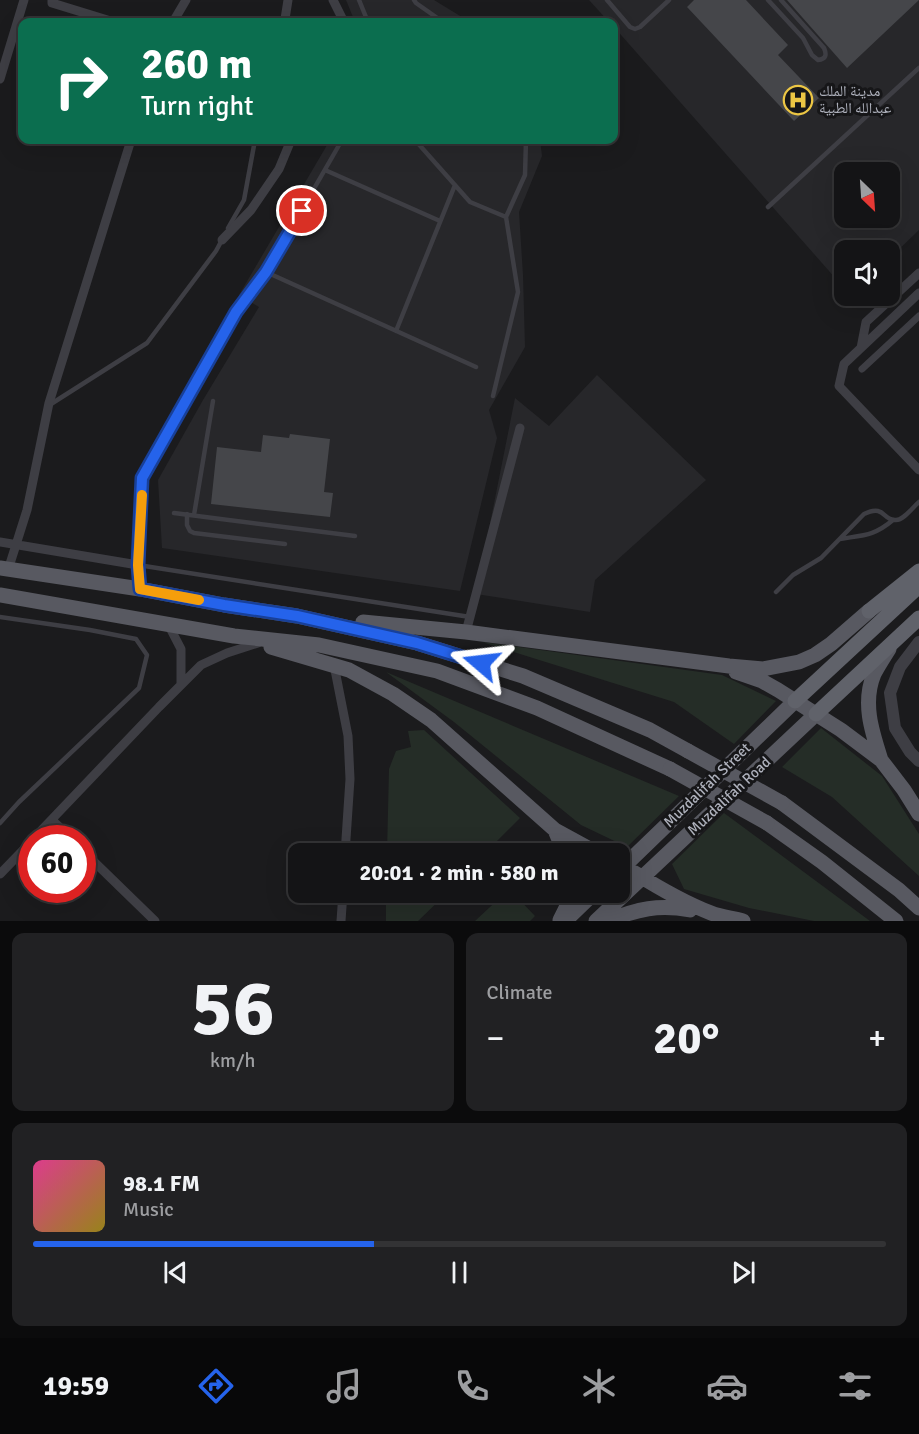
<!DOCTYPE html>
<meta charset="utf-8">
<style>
body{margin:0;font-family:Signika,"Noto Naskh Arabic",sans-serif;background:#212123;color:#f1f3f6;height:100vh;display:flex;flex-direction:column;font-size:22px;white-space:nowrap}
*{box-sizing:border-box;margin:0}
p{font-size:20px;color:#9d9ea1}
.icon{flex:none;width:33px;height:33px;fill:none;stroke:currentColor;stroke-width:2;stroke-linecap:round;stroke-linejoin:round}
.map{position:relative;height:921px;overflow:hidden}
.panel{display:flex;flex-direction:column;gap:12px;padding:12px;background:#0b0b0c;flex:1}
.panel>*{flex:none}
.guide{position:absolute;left:18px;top:18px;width:600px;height:126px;border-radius:12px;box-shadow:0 6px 24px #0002,0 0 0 2px #333335;background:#0b6e4f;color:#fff;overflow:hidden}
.needle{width:39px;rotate:155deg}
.tools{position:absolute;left:834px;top:162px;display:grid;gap:12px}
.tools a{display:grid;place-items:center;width:66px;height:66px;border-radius:12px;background:#141416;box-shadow:0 6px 24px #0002,0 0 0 2px #333335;font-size:30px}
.speed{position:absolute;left:18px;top:825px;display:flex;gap:12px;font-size:30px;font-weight:700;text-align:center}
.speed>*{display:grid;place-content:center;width:78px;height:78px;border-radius:50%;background:#141416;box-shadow:0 6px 24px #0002,0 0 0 2px #333335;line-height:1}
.speed .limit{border:9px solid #d22;background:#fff;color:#111}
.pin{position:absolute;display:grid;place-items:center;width:51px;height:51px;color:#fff;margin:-26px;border:3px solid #fff;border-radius:50%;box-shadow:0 2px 6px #0007}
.me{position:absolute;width:66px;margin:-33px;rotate:287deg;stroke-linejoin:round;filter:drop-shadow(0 0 4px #0008)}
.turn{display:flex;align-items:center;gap:21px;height:126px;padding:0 24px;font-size:27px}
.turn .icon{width:78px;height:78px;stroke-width:2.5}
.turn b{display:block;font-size:42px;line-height:51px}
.big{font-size:45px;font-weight:700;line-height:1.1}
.panel .widget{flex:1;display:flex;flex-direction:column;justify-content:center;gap:9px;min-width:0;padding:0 21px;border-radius:12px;background:#212123}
.panel .dial{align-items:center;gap:0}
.dial b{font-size:78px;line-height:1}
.song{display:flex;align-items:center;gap:18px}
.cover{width:72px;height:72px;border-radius:9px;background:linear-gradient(135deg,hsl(330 70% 55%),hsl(50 70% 35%))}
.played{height:6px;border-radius:3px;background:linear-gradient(90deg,#2563eb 40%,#333335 40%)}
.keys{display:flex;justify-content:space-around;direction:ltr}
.heat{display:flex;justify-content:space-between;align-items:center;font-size:33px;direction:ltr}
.panel .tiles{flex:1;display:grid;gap:12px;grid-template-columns:1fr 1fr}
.widget:last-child{grid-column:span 2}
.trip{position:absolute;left:288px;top:843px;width:342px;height:60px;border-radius:12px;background:#141416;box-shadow:0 6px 24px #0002,0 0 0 2px #333335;font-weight:700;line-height:60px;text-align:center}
.dock{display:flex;height:96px;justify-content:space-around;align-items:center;background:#080809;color:#9d9ea1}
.dock .icon{width:42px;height:42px}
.dock .active{color:#2563eb}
.dock b{font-size:27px;color:#f1f3f6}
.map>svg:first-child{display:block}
</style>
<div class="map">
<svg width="919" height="921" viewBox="0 0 919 921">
<rect width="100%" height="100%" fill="#1b1b1d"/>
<path fill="#27272a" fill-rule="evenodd" d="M346 0H434L470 22H355Z
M589 0H919V230L890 258V250H844V288L614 27V22H609ZM844 172H890V218H844Z
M330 140H540L542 156 519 212 523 275 525 347 489 410 497 438 460 591 162 548 158 480 203 400 259 307 239 295Z
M597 375 706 480 595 580 590 612 476 594 515 398 549 426Z"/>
<path fill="#252d27" d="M482 642 722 675 776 701 734 744 674 702Z
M386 672 679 796 627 847 581 825 454 722Z
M821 728 882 776 919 834V876L832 797 782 767Z
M424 730 520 818 485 853H387L389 769 396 751 411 747 408 731Z
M724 813 870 921H814L749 908 684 889 672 864Z
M386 893V892L447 893 418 921H386Z
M505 893H513L535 916 530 921H475Z"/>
<path fill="#45464a" d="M694 0H746L788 45 778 55 819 98 794 121 687 7Z
M787 0H919L847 68Z
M290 434 330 439 324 492 333 493 330 517 211 504 217 447 261 452 263 435 289 438Z"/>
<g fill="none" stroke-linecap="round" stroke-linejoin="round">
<path stroke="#3e3e44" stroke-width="4.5" d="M359 0 368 22
M414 0 416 3 443 22
M607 0 630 27 635 29 640 27 669 0
M768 0 803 38 812 55 818 60C826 59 827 55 824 48L781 0
M415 140 470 202 506 217
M325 170 440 221
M768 207 919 68
M228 228 244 200 255 140
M266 272 476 367
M396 331 455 185
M493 396 518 292 506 217 525 175 526 140
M51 404 147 343 216 251 223 238
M174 513 355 536
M187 514V525L190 531 194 533 285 544
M194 515 213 401
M840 539C864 535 874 536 893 520
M138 565 470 617
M140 586 138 565 142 478 236 312 266 272 342 140
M776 592 793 575 821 558 864 514C886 504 882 521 896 520 904 520 913 507 919 502
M0 617 90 630 136 639 147 655 139 688 19 802 0 823"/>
<path stroke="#3e3e44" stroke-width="7" d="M862 369 919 316"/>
<path stroke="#3e3e44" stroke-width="9" d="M52 0V3L114 22
M333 0 344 22
M173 22 186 0
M288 22 285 19 288 0
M0 79 24 0
M222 240 251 210 279 169 291 140
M919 293 844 364 839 386 919 470
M861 348 866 322 919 273
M0 542 138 565
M8 570 27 510 49 403 131 140
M168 624 181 649V684
M466 632 520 428
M334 665 348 736 350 779 345 854
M52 820 71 838
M34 838 159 707 201 665 227 653 258 643
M82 850 155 921
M0 874 32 841
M341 921 343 892"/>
<path stroke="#3e3e44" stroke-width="12" d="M919 642 900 667 890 693 895 728 910 752 919 761"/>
<path stroke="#585961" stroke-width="15" d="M0 568 140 589 224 605 297 616 417 643 523 676 650 730 688 751
M0 595 234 636 319 645 437 671 537 708 670 769
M363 622 466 632 729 666 763 669 799 662 815 655 831 644 869 611
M271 647 349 670 393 694 431 720 555 830 565 854
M736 672 762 681 778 690 841 730 881 760 904 790 919 814
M881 760C872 732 862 703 874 674 878 666 884 657 889 649
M782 803 899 890 919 908
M767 823 822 862 896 921
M555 830 599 854
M620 870 795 701
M635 873C659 888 685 903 711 913 721 917 732 918 743 921
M560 920 569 902 570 892
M565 921 595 892
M596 921 816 714
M608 921C637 909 659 904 690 910"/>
<path stroke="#60626a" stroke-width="15" d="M869 611 919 571
M795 701 919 586
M816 714 919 618"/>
<path stroke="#585961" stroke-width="15" d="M688 751 782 803
M670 769 767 823"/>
</g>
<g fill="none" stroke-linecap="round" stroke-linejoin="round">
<g stroke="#184099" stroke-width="15">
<path id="route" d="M302 211 266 272 236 312 142 478 138 565 140 589 224 605 297 616 417 643 481 663"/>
</g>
<use href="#route" stroke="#2563eb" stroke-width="10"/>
<path stroke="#f59e0b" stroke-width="10" d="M142 495 138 565 140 589 199 600"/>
</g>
<defs>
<g id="hospital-ring" transform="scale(1.5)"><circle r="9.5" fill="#161618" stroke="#ecc644" stroke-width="1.5"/><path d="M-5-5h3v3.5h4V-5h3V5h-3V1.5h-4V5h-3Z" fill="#ecc644"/></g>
</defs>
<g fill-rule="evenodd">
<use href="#hospital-ring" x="798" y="100"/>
</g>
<g text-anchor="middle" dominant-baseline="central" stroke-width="6" stroke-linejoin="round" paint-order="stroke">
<g font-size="15" fill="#aeb1bc" stroke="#161618" text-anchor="start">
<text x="819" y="91">مدينة الملك<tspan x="819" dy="17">عبدالله الطبية</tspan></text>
</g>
<g font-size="15" fill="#aeb1bc" stroke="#161618">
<text transform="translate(707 785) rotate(-44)">Muzdalifah Street</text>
<text transform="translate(729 796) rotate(-43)">Muzdalifah Road</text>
</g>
</g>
</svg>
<div class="tools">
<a><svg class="needle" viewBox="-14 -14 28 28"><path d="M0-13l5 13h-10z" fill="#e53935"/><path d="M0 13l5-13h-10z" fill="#9d9ea1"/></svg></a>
<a><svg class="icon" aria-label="sound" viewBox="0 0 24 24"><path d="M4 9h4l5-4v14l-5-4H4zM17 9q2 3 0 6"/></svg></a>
</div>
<div class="speed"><div class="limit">60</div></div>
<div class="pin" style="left:302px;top:211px;background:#d93025"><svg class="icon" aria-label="arrive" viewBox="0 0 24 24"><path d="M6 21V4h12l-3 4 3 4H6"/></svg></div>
<svg class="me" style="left:481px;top:663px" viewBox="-20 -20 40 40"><path d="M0-17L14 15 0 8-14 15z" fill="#2563eb" stroke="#fff" stroke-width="4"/></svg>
<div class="trip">20:01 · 2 min · 580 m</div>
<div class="guide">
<div class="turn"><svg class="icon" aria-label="right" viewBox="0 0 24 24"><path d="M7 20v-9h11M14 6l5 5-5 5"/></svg><div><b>260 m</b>Turn right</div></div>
</div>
</div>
<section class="panel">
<div class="tiles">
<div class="widget dial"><b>56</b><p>km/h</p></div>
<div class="widget"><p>Climate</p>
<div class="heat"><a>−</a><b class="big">20°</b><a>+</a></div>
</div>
<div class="widget">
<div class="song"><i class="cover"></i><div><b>98.1 FM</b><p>Music</p></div></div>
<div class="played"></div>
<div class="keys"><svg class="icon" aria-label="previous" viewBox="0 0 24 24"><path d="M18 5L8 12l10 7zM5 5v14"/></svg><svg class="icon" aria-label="pause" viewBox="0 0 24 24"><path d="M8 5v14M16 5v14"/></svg><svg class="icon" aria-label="next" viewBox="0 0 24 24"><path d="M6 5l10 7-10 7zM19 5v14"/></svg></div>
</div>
</div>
</section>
<nav class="dock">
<b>19:59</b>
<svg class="icon active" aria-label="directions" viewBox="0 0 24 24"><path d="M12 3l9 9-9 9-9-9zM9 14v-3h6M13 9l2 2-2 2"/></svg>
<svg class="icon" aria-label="music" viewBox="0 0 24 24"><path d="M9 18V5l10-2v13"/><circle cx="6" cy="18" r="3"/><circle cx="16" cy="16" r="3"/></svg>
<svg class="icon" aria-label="phone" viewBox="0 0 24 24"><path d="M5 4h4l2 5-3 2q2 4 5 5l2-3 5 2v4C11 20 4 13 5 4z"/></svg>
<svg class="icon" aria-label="climate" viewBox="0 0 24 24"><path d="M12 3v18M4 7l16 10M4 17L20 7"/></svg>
<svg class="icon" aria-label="car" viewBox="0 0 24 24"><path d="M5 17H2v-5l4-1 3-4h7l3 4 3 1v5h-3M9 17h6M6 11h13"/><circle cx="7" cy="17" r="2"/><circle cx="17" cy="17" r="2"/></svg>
<svg class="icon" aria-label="filters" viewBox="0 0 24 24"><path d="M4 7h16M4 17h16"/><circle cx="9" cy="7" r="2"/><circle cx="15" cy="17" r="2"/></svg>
</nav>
